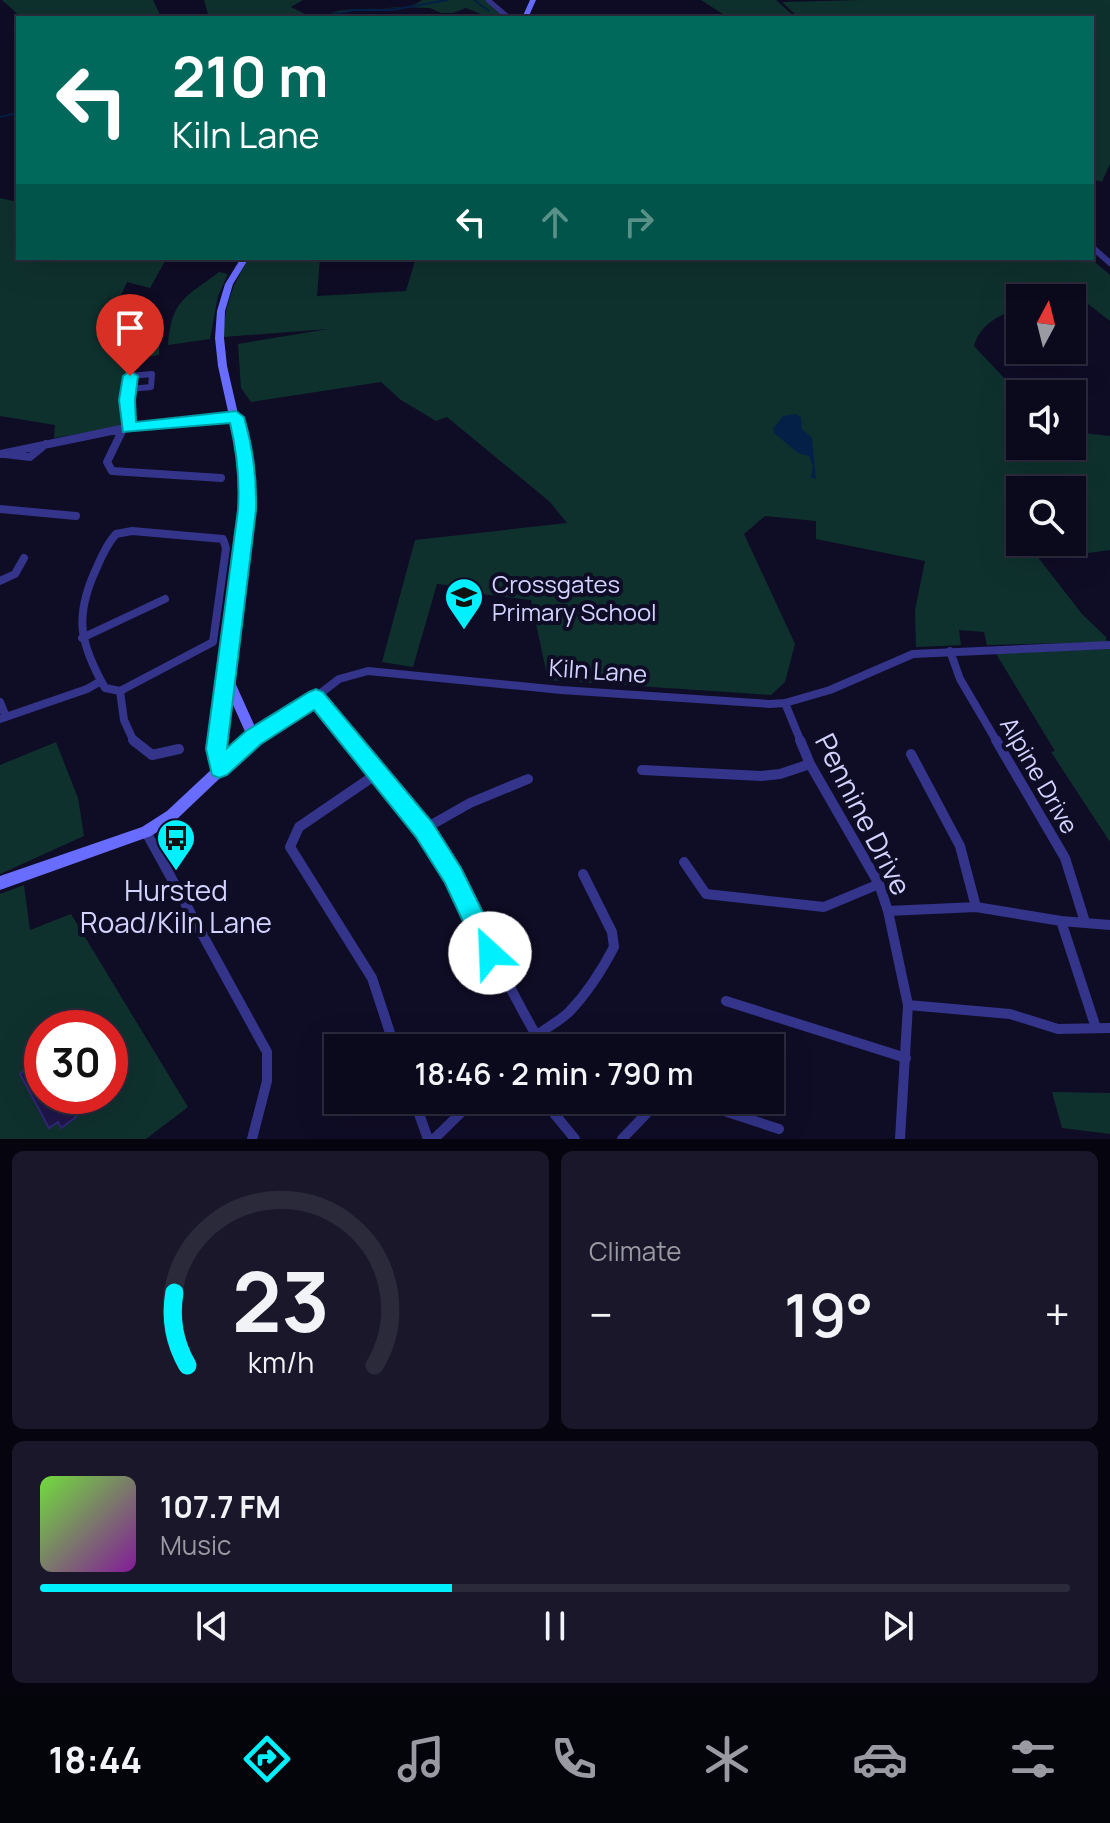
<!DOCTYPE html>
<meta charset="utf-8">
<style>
body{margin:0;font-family:Manrope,sans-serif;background:#191729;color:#f1f3f6;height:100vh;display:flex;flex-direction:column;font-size:30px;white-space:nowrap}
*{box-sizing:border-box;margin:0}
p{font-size:26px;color:#9a9aa3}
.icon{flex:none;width:44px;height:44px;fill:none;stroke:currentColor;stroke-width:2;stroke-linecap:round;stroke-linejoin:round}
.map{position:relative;height:1139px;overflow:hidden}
.details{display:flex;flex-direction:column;gap:12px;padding:12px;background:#06050f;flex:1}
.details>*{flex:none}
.top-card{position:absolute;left:16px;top:16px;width:1078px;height:244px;border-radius:0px;box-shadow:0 8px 32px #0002,0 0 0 2px #2b2a3b;background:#00695c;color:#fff;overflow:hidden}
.needle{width:52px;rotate:7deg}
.fabs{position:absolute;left:1006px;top:284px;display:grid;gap:16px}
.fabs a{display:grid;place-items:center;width:80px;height:80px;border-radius:0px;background:#0b091c;box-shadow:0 8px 32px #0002,0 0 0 2px #2b2a3b;font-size:40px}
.speed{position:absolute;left:24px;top:1010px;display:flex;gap:16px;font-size:40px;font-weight:700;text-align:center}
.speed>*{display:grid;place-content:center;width:104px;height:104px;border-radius:50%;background:#0b091c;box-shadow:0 8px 32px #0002,0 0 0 2px #2b2a3b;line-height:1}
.speed .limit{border:12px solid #d22;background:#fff;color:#111}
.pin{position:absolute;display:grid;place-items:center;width:68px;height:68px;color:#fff;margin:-82px -34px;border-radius:50% 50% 50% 0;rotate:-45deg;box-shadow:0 0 8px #0007}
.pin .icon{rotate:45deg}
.me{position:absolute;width:88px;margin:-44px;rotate:335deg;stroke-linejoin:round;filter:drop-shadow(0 0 6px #0008)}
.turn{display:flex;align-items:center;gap:28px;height:168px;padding:0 24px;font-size:36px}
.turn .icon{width:104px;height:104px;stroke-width:2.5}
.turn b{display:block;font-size:56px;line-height:68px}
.lanes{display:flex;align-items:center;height:76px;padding:0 24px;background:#0003;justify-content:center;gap:40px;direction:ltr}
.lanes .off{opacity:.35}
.big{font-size:60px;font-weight:600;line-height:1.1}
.details .card{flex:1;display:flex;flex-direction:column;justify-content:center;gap:12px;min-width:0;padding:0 28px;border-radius:12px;background:#191729}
.details .dial{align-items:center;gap:0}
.dial svg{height:208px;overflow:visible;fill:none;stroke:#2b2a3b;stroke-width:7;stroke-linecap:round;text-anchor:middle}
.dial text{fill:#f1f3f6;stroke:none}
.song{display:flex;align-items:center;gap:24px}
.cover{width:96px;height:96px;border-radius:12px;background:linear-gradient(135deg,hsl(100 70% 55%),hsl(290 70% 35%))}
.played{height:8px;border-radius:4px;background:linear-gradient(90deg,#00f0fd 40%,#2b2a3b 40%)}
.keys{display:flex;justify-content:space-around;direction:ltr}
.heat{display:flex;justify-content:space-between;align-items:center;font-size:44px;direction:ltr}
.details .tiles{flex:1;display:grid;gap:12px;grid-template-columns:1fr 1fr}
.card:last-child{grid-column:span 2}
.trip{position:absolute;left:324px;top:1034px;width:460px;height:80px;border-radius:0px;background:#0b091c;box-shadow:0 8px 32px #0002,0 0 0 2px #2b2a3b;font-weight:600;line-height:80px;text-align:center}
.menu{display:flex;height:128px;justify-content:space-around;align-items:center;background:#04040b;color:#9a9aa3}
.menu .icon{width:56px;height:56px}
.menu .on{color:#00f0fd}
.menu b{font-size:36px;color:#f1f3f6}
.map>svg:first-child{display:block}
</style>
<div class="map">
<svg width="1110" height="1139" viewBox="0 0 1110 1139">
<rect width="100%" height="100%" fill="#0f0c26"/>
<path fill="#0f312e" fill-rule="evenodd" d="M2 0H153L161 17 22 18Z
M204 0H303L291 7 305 14H328C290 26 246 15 208 14Z
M422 0H487L505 18H490L466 8 453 13H441L430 8 399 7 331 13C354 4 405 15 422 0Z
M701 0H776L796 18H729Z
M863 0H1110V164L1102 182 1092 179V18H871L858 15 854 18H799L782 2Z
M0 198 18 202V258H163L165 261 150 288 127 282 102 338 159 334V355L129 360 123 426 54 438 55 425 0 416Z
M250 258H320L317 296 406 291 415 261 432 258H1090L1110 275V321L1066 287 1041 298H1020V307C999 316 981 323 974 346L1020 395V446H1072V428L1082 433 1110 436V550C1089 553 1073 558 1057 542H1072V490H1020V542H1026L1082 614 1106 637 1107 642 987 645 984 632 959 630 961 645 916 647 915 610 925 561 816 539V521L765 516 744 534 795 644 785 682 771 695 548 680 531 600 473 593 474 588 437 584 413 667 382 662 415 540 567 523 550 502 447 417 436 421 401 400 381 382 251 402 241 388 238 344 328 329 223 337C225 306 232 283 250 258Z
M219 272 228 274 218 296 210 339 168 345C171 300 186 297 219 272Z
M1110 649V842L1051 752 1055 751 995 652Z
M56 742 78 798 84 836 0 874V765Z
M24 885 30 930 71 914 188 1107 146 1139H0V894ZM42 1028H110V1096H42Z
M1052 1092 1110 1093V1134L1062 1128Z"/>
<path fill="#052047" d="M796 414 801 417 802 429 812 438 816 479 811 478 813 467 809 456 798 453 774 433 773 429 783 416Z"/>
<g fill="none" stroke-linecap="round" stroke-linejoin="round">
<path stroke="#052047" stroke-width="2" d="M474 0 489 11
M316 18 354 10H392L447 0
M0 117 18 113"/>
</g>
<path fill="#1e1749" stroke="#322677" stroke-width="2" d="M42 1053V1096H81L85 1103 73 1112 76 1117 61 1128 58 1122 49 1128 20 1074Z"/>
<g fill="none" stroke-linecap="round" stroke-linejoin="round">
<path stroke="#33348a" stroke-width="5" d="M488 0 509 18"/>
<path stroke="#33348a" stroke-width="6" d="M1092 247 1110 263
M129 428 127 400 130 376 152 374 151 387 130 389
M112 431 236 417"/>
<path stroke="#33348a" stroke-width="8" d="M123 429 107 462 112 471 221 478
M0 454 121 429
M5 454 30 457 46 444
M0 509 76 516
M132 531 223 539 226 548 213 642 120 691 105 688C79 642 74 616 97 567 102 555 107 544 116 534Z
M0 581 15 574 24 558
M82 638 165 599
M950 651 960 679 997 742
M120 691 124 720 134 742
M316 698 352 742
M0 702 6 717
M785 703 801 742
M0 719 87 689 101 681
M254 738 291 716 339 679 368 671 561 690 770 704 785 703 830 690 913 654 1110 645"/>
<path stroke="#33348a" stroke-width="10" d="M133 740 152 755 179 749
M350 740C386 783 426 826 453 876 482 928 505 982 535 1033
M800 740 810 764 879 884 888 911 908 1005 900 1139
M996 740 1065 858 1085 922
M911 754 960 846 976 907
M642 770 761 776 780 774 810 764
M378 773 299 827 290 847 372 978 395 1048
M424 829 470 803 528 779
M146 832 267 1052V1081L252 1139
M684 862 706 894 824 907 879 884
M888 911 976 907 1061 921 1110 925
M1061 921 1096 1028
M726 1001 906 1058
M908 1005 1010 1014 1058 1029 1110 1028
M527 1048C537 1030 555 1026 570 1011 588 992 602 970 614 947L612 932 583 874
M414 1100 428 1139
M543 1100 575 1139
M669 1100 703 1104 779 1129
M434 1139 474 1100
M622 1139 648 1112 668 1100"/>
<path fill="#696dff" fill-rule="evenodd" d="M530 0H536L528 18H522Z
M241 258H249L233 284 225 311 224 338 227 366 253 479 233 678 260 738 258 742 177 819 151 836 0 890V876L142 827 167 811 213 768 210 749 221 679 243 479 218 366 215 338 217 311 225 284ZM230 698 247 736 224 758 222 749Z"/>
</g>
<path fill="#00f0fd" stroke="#009ca4" stroke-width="2" d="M130 371 138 376 135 400 136 422 236 411 244 417C253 448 257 477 256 510L227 748 246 731 309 692 316 689 323 692 432 822 461 868 499 945 502 953 499 962 490 965 482 962 445 883 416 837 314 710 261 744 227 775 219 778 212 775 206 749 238 510C240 479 237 452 230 423L123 432 119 400 123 376Z"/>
<defs>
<g id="school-pin" transform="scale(2)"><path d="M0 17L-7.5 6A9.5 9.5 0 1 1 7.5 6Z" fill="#00f0fd" stroke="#0f0c26"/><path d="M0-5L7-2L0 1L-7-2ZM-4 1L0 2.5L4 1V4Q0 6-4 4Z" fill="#111"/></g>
<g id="bus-pin" transform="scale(2)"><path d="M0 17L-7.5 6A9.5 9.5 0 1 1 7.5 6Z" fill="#00f0fd" stroke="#0f0c26"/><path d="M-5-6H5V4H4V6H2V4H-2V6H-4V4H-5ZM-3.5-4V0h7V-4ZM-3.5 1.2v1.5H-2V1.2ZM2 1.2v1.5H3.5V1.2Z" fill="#111"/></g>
</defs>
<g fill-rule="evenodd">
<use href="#school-pin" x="464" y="597"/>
<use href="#bus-pin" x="176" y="838"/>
</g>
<g text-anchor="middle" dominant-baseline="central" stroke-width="8" stroke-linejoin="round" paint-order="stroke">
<g font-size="24" fill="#d4d2ff" stroke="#0f0c26" text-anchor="start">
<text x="492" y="583">Crossgates<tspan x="492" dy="28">Primary School</tspan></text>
</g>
<g font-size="24" fill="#d4d2ff" stroke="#0f0c26">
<text transform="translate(598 670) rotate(4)">Kiln Lane</text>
<text transform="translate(1040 775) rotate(60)">Alpine Drive</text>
</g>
<g font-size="28" fill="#d4d2ff" stroke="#0f0c26">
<text transform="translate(864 814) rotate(63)">Pennine Drive</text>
</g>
<g font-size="28" fill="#d4d2ff" stroke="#0f0c26">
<text x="176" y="890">Hursted<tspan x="176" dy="32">Road/Kiln Lane</tspan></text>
</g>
</g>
</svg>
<div class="fabs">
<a><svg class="needle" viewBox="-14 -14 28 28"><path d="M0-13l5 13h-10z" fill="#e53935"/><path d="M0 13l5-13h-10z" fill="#9a9aa3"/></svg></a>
<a><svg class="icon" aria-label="sound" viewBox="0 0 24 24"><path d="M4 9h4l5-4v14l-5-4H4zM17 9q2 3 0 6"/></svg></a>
<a><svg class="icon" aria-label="search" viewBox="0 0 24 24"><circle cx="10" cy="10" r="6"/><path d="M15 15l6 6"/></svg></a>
</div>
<div class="speed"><div class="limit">30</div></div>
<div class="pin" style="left:130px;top:376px;background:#d93025"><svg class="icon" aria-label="arrive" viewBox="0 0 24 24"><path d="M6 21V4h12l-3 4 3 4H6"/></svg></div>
<svg class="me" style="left:490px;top:953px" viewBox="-20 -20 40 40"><circle r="19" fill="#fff"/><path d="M0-13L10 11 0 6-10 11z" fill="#00f0fd"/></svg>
<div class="trip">18:46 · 2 min · 790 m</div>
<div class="top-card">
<div class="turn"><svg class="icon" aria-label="left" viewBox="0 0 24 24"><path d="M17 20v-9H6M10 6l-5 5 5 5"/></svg><div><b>210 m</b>Kiln Lane</div></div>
<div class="lanes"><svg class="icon" aria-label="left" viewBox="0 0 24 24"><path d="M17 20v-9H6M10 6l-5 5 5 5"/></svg><svg class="icon off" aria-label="ahead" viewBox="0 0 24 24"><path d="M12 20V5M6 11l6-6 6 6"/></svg><svg class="icon off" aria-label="right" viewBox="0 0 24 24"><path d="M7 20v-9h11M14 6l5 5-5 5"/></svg></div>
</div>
</div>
<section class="details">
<div class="tiles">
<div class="card dial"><svg viewBox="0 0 100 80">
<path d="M14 69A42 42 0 1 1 86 69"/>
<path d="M14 69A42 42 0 0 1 9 41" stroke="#00f0fd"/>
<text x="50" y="56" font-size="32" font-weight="700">23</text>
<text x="50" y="72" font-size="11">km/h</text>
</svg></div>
<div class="card"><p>Climate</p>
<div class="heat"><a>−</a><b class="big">19°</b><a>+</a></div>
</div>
<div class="card">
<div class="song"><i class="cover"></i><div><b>107.7 FM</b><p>Music</p></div></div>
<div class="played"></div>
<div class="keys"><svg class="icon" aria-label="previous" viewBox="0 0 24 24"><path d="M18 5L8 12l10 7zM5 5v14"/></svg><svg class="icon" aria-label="pause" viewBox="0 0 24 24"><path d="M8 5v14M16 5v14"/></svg><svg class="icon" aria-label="next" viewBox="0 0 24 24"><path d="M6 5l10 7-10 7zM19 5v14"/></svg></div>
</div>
</div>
</section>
<nav class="menu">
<b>18:44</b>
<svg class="icon on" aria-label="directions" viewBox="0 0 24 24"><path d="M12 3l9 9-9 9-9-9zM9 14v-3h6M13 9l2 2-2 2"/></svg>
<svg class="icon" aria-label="music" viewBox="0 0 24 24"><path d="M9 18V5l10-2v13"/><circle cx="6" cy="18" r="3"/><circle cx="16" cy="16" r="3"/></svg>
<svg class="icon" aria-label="phone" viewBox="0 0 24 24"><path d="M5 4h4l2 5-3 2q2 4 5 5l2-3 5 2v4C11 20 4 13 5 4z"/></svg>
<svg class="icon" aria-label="climate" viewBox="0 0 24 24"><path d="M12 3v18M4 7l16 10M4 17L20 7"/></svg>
<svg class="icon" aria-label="car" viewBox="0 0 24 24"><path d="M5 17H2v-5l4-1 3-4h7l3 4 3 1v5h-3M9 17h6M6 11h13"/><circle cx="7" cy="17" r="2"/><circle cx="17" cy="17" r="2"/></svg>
<svg class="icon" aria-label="filters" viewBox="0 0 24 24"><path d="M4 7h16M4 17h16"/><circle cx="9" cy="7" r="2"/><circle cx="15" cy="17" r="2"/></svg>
</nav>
